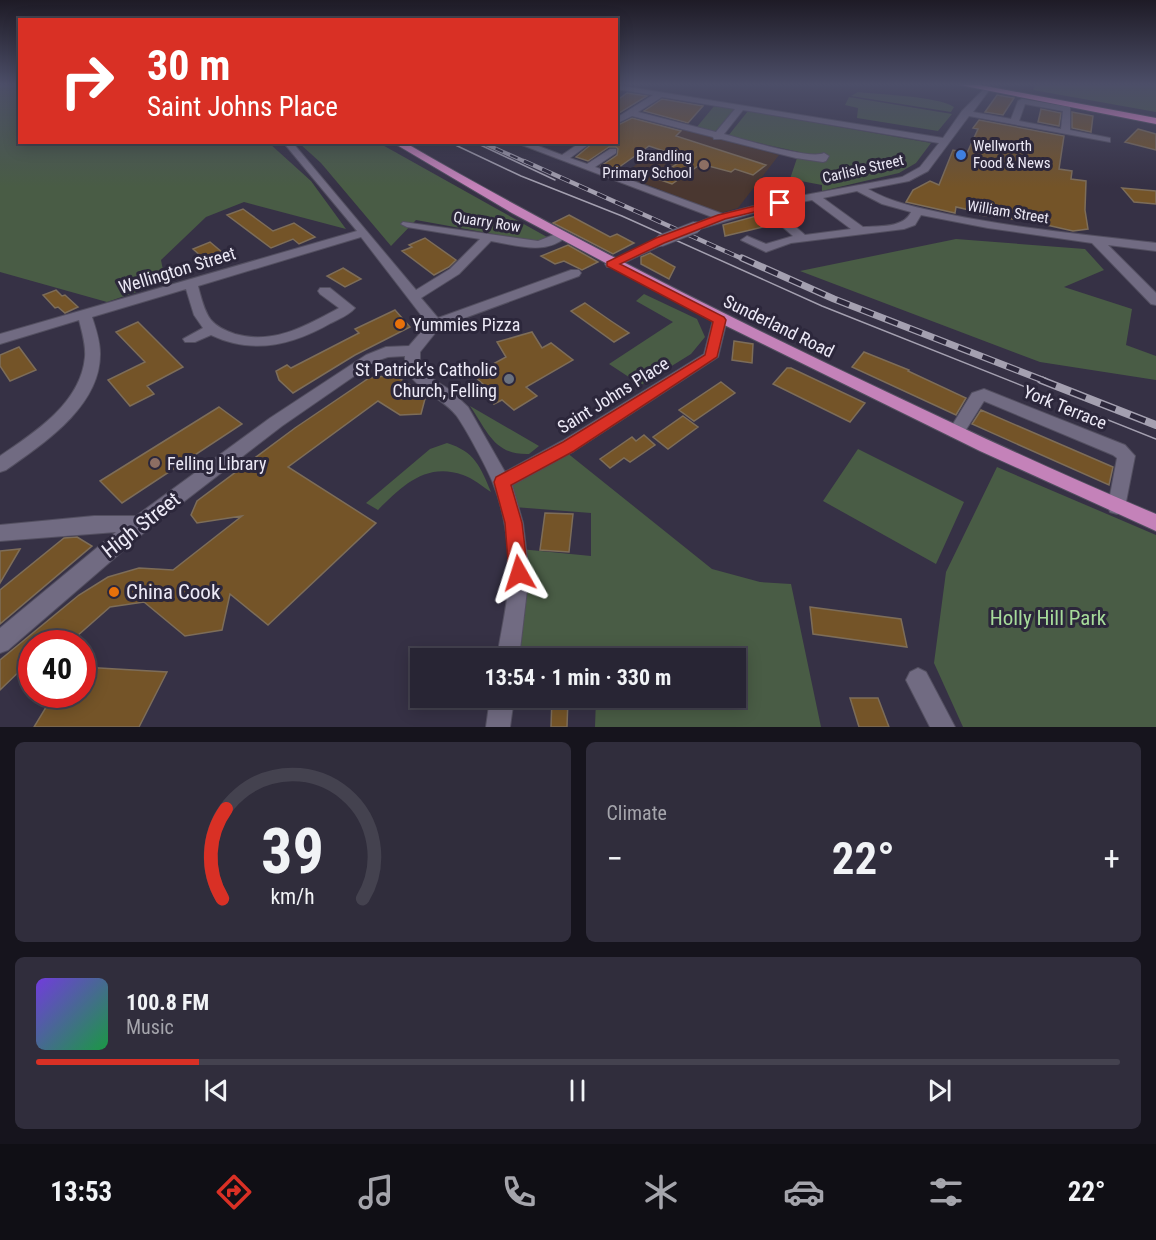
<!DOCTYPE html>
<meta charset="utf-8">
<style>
body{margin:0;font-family:"Roboto Condensed",sans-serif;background:#302d3c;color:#f1f3f6;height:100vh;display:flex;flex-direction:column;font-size:22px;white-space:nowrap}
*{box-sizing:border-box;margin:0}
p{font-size:20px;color:#a5a5ac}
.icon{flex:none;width:33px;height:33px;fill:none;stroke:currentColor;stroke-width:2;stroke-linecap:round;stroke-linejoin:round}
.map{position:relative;height:727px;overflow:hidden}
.sheet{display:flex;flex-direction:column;gap:15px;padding:15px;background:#16141d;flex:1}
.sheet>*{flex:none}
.banner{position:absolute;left:18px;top:18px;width:600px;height:126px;border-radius:0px;box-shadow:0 3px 15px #0003,0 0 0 2px #44424f;background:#d93025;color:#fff;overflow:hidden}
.speed{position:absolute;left:18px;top:630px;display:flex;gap:12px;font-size:30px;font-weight:700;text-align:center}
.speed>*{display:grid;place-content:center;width:78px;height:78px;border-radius:50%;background:#282534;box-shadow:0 3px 15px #0003,0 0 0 2px #44424f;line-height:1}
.speed .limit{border:9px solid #d22;background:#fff;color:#111}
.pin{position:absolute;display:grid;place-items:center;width:51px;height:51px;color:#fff;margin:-26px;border-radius:12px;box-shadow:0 3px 9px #0006}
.me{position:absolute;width:66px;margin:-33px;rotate:354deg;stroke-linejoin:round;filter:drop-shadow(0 0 4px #0008)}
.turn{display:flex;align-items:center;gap:21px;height:126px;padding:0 30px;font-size:27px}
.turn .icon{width:78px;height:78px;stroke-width:2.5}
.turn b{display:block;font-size:42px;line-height:51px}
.big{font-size:45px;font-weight:700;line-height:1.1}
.sheet .tile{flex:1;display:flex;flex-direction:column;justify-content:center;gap:9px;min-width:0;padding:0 21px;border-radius:9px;background:#302d3c}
.sheet .dial{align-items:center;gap:0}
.dial svg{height:156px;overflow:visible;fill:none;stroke:#44424f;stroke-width:7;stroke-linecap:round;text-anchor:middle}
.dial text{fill:#f1f3f6;stroke:none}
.song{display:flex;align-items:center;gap:18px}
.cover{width:72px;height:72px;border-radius:9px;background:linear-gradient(135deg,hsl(260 70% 55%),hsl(140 70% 35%))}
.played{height:6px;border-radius:3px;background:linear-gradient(90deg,#d93025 15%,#44424f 15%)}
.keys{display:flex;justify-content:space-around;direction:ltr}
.heat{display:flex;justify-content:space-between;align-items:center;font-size:33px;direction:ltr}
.sheet .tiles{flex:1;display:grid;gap:15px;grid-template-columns:1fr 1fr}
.tile:last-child{grid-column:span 2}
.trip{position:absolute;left:410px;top:648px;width:336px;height:60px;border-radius:0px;background:#282534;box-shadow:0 3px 15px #0003,0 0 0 2px #44424f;font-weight:700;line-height:60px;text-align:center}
.dock{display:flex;height:96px;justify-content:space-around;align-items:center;background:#100f15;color:#a5a5ac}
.dock .icon{width:42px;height:42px}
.dock .selected{color:#d93025}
.dock b{font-size:27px;color:#f1f3f6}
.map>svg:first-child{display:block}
</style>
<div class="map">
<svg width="1156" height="727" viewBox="0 0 1156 727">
<rect width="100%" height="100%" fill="#363145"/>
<path fill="#4a3730" d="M683 130 779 155 738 208 721 213 622 175Z"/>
<path fill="#495c45" d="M0 85H19L20 142 269 143 311 181 346 229 244 202 206 217 161 260 163 270 166 271 163 272 166 282 107 302 0 272Z
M1035 85H1156V112L1033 90Z
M858 92C882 95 937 96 954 107L951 112 851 96Z
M849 97 952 114 938 131 857 118 858 108 845 105Z
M715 105 735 108 714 133 696 128Z
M748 111 931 143 916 163 899 173 822 191V185L790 179 799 152 728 136Z
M299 143H379L547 237 537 242 416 220 391 246 321 163Z
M956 239 1085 249 1104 270 1064 287 1132 309 1126 345 1156 356V380L1040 362 800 271Z
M644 294 697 319 705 337 691 354 641 385 609 364 673 322 636 301Z
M470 406 539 446 529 454C494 455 488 432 470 406Z
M447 443C475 452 480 466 491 492 483 487 473 478 463 475 426 462 402 486 378 510L366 503 430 449Z
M858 449 964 502 936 564 823 501Z
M566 452 712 569 760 582 791 584 821 727H595L596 698H735V658H511L524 574 520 549 591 556V513L514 507 508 483Z
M997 467 1156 535V727H963L934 663 946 572Z"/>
<path fill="#745428" stroke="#7d6d59" stroke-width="1.5" d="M627 93 647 96 616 115V101Z
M997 95 1014 98 1003 115 985 112Z
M662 99 703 106 688 123 644 111Z
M1041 109 1061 113 1059 126 1038 122Z
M1072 112 1093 116 1091 132 1072 128Z
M632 118 681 131 676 136 766 165 753 175 735 169 731 172 701 164 672 184 655 178 686 158 649 146 615 170 601 166 617 155 618 149 616 147H609L588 161 576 157 594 142H616V126Z
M979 120 1064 136 1059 169 1072 171 1071 179 1086 181 1085 210 1088 229 1073 231 1029 221 980 215 978 212 956 207 955 213 906 202 913 190 930 181 939 185 953 150 967 153 978 129 973 128Z
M1138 129 1156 134V150L1125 142Z
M1122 188 1156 191V204L1134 202Z
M243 209 273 231 294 223 315 237 299 244 293 239 271 248 227 215Z
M764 214 776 224 725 236 723 225Z
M569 215 610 237 617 234 634 243 613 254 553 223Z
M425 238 456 260 449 267 434 275 402 251 412 247 409 245Z
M210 242 229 258 211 265 193 249Z
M568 245 598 262 582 270 564 261 555 264 541 256Z
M650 253 675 267 669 279 641 264V257Z
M343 268 361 279 345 287 327 276Z
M56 290 62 296 65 295 78 307 65 313 58 307 55 308 43 295Z
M585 303 611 321 629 333 614 342 571 311Z
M395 310 410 327 355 355 293 393 279 380 276 371 287 365 291 368 359 333 355 329Z
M138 322 183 367 147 386 154 394 130 406 108 380 145 362 116 332Z
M532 332 542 348 551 343 573 360 526 387 537 396 514 410 502 400 494 404 476 388 483 384 473 375 506 357 497 342Z
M734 341 753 344 752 363 732 360Z
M19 347 36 370 10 381 0 366V355Z
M864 352 909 370 908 371 966 398 956 415 852 367Z
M787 368H791L865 403 850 422 773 384Z
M394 375 426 395 421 414 400 415 378 401 288 467 376 523 268 625 230 594 222 630 185 636 144 602 110 607 68 644H32V663L27 664 0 690V660L79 595 108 577 139 568 173 570 242 516 197 523 191 515 197 501 295 428 369 378Z
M721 382 735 393 694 421 679 410Z
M219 407 242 424 122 503 100 481Z
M981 410 1113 467 1109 485 972 424Z
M683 416 698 427 668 449 653 437Z
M644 435 655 445 630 462 624 458 610 468 600 459 632 437 636 441Z
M545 513 573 514 569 552 540 550Z
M77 537 92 546 0 624V590L64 538Z
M20 549 0 583V551Z
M810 607 901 619 907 647 813 634Z
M82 667 167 672 139 727H34L54 694H82Z
M552 698H568L567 727H551Z
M850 698H878L889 727H859Z"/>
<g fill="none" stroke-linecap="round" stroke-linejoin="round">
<g stroke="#534f60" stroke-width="2">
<path id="minor" d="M616 85 943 138 962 111 986 87 990 89 973 112 1011 119 1018 101 1022 99 1070 107V130L1110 138V142L969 116 928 171 909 181 868 189C892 203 920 208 947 214 1016 228 1086 235 1156 243V251L1108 245 1156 293V305L1151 304 1092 243 988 228 921 215 915 225 904 229 791 243 766 252 741 240 747 236 766 244 793 236 763 210 700 229H692V225L712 217 514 142H528L562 155 581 142H592L570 158 587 164 610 149H616V153L595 167 723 214 773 201 902 177 920 167 939 143 743 110 724 134C743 139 810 160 824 153L829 156 826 161 823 162 796 158 721 139H714L713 137 632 116 616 124V118L653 95 616 89ZM662 97 735 109 716 132 638 112ZM1025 104 1063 111 1061 129 1019 121ZM857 191 882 204 911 212C904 228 879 226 863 227L823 198ZM812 200 851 229 805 235 773 207Z
M283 142H292L416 290 450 269 480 239 407 227 401 224 403 222 538 241 561 232 567 236C546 256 516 245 491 241L459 274 421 298 438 318 571 270H579L581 273 579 276 440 327 420 352V368L422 372 450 390 468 407 505 472 562 441 704 354 713 320 720 316 727 320 718 357 574 451 512 485 523 523 529 573 519 658H497C501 630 509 600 509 572 509 544 504 509 493 483 487 468 465 427 456 415 439 394 403 386 405 356L388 357 376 361 282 426 147 530 8 650 0 653V628L116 532 0 541V525L94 516H136L270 418 366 355 386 347 409 346 428 324 361 237 198 286C201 297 204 311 211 320 217 327 226 331 235 334 273 345 306 326 339 308L320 294 318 291 320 288H330L355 308C349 315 339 319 331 323 293 345 253 355 211 335L195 342H185L183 339 203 328 194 315 186 289 92 317C96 329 100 341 100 353 101 406 44 443 6 470L0 472V456C34 433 81 403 85 357 86 345 82 332 79 320L0 344V334L357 231Z
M660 237 666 241 664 244 615 267H607L605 264Z
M984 389 1125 445 1135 456 1124 512 1117 514 1110 512 1108 506 1117 458 1113 455 984 401 962 436 956 438 950 436 948 432 972 393Z
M918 668 926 672 955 727H930L906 680 910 672Z
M490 698H514L510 727H486Z"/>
</g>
<g stroke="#534f60" stroke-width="2">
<path id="major" d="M392 142H404C562 234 726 316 891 394 979 436 1067 477 1156 514V531L980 451 694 310 512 213Z"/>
</g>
<g stroke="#534f60" stroke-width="2">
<path id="highway" d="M960 85H980L1156 118V124Z"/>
</g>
<use href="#minor" fill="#716b82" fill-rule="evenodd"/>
<use href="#major" fill="#c482b9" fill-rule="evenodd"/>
<use href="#highway" fill="#fb92dd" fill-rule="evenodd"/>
<path stroke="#a4a0b0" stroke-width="1.5" d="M449 142 521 176 622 216 822 306 1156 439
M474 142 555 180"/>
<g stroke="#a4a0b0" stroke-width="4">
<path id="rail-far3" d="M481 142 528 163"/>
</g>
<g stroke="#a4a0b0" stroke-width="4.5">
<path id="rail-far2" d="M524 161 745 260"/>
</g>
<g stroke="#a4a0b0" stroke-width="7">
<path id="rail-far1" d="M742 258 834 299 1045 381"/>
</g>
<g stroke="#a4a0b0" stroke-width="8">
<path id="rail" d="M1041 380 1156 425"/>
</g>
<use href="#rail-far3" stroke="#2c273b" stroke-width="2" stroke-dasharray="8" stroke-linecap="butt"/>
<use href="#rail-far2" stroke="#2c273b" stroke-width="3" stroke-dasharray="10" stroke-linecap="butt"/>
<use href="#rail-far1" stroke="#2c273b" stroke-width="4.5" stroke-dasharray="13" stroke-linecap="butt"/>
<use href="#rail" stroke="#2c273b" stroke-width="5" stroke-dasharray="16" stroke-linecap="butt"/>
<g stroke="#534f60" stroke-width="13" stroke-linecap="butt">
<path id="minor-bridge" d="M660 241 696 227"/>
</g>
<use href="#minor-bridge" stroke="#716b82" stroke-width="11"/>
</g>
<linearGradient id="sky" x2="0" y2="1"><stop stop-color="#1e1b26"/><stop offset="0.45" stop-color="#4c4e68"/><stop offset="1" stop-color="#4c4e68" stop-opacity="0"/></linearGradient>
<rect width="1156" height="187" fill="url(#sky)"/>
<path fill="#d93025" stroke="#8d1f18" stroke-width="1.5" d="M780 200 785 203 783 205 725 219 664 243 620 264 724 317 726 320 717 357 574 451 511 485 522 523 528 573 525 579 519 581 512 579 509 573 505 523 494 482 496 477 563 442 705 355 713 322 607 266V262L656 238 718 215Z"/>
<circle fill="#3f7fe0" stroke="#2c273b" stroke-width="2" cx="961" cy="155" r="6"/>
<g fill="#8d6e63" stroke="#2c273b" stroke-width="2">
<circle cx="704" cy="165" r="6"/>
<circle cx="155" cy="463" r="6"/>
</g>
<g fill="#e8710a" stroke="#2c273b" stroke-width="2">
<circle cx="400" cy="324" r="6"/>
<circle cx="114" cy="592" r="6"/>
</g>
<circle fill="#6b7280" stroke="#2c273b" stroke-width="2" cx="509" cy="379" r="6"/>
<g text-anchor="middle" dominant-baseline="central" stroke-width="6" stroke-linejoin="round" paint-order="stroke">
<g font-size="15" fill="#ece9f6" stroke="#2c273b" text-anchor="start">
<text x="973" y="146">Wellworth<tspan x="973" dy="17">Food &amp; News</tspan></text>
<text x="692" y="156" text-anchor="end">Brandling<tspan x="692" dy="17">Primary School</tspan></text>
</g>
<g font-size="15" fill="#ece9f6" stroke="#2c273b">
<text transform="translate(863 169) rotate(-13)">Carlisle Street</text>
<text transform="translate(1008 212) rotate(9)">William Street</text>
<text transform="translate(487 222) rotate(9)">Quarry Row</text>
</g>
<g font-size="18" fill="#ece9f6" stroke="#2c273b">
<text transform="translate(177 270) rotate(-17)">Wellington Street</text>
<text transform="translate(779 326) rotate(26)">Sunderland Road</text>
<text transform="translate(613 395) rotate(-32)">Saint Johns Place</text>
<text transform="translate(1065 407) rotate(22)">York Terrace</text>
</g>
<g font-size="18" fill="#ece9f6" stroke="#2c273b" text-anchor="start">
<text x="412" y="324">Yummies Pizza</text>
<text x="497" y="369" text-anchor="end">St Patrick's Catholic<tspan x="497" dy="21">Church, Felling</tspan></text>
<text x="167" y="463">Felling Library</text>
</g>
<g font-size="21" fill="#ece9f6" stroke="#2c273b">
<text transform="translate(141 525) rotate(-38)">High Street</text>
</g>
<g font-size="21" fill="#ece9f6" stroke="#2c273b" text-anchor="start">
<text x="126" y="592">China Cook</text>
</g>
<g font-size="21" fill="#a6db9a" stroke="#2c273b">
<text x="1048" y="618">Holly Hill Park</text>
</g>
</g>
</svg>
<div class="speed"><div class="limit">40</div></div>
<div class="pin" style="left:780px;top:203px;background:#d93025"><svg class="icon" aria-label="arrive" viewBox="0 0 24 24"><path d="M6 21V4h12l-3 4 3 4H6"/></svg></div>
<svg class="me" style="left:519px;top:573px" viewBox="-20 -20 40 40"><path d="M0-17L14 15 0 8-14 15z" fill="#d93025" stroke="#fff" stroke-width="4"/></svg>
<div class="trip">13:54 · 1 min · 330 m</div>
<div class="banner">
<div class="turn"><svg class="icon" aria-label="right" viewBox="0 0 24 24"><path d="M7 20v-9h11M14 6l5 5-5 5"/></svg><div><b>30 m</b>Saint Johns Place</div></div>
</div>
</div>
<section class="sheet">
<div class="tiles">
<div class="tile dial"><svg viewBox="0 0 100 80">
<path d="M14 69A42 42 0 1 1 86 69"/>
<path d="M14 69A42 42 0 0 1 16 23" stroke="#d93025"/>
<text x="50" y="56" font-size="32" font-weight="700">39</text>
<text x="50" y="72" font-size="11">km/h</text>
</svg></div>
<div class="tile"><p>Climate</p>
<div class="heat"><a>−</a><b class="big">22°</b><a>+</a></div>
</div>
<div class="tile">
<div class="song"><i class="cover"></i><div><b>100.8 FM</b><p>Music</p></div></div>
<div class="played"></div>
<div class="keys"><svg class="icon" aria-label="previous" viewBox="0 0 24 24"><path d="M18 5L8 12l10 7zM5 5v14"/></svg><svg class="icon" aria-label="pause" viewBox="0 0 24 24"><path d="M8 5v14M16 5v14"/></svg><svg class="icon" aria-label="next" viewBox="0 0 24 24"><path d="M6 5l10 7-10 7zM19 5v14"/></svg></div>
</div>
</div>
</section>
<nav class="dock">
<b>13:53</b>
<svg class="icon selected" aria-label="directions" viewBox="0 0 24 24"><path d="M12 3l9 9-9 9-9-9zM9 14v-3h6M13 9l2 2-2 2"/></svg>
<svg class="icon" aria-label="music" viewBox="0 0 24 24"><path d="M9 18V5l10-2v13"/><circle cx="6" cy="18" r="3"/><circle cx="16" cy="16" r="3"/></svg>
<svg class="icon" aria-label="phone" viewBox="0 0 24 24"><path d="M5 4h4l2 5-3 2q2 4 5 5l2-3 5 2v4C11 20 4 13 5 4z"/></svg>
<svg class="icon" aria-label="climate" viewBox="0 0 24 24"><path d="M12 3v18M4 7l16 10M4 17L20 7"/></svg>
<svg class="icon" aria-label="car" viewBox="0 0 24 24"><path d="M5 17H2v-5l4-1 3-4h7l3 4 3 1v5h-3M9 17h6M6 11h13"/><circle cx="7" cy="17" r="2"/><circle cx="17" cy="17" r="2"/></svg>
<svg class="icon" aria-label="filters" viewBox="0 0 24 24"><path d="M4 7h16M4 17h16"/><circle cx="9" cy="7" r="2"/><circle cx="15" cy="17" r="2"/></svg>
<b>22°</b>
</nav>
